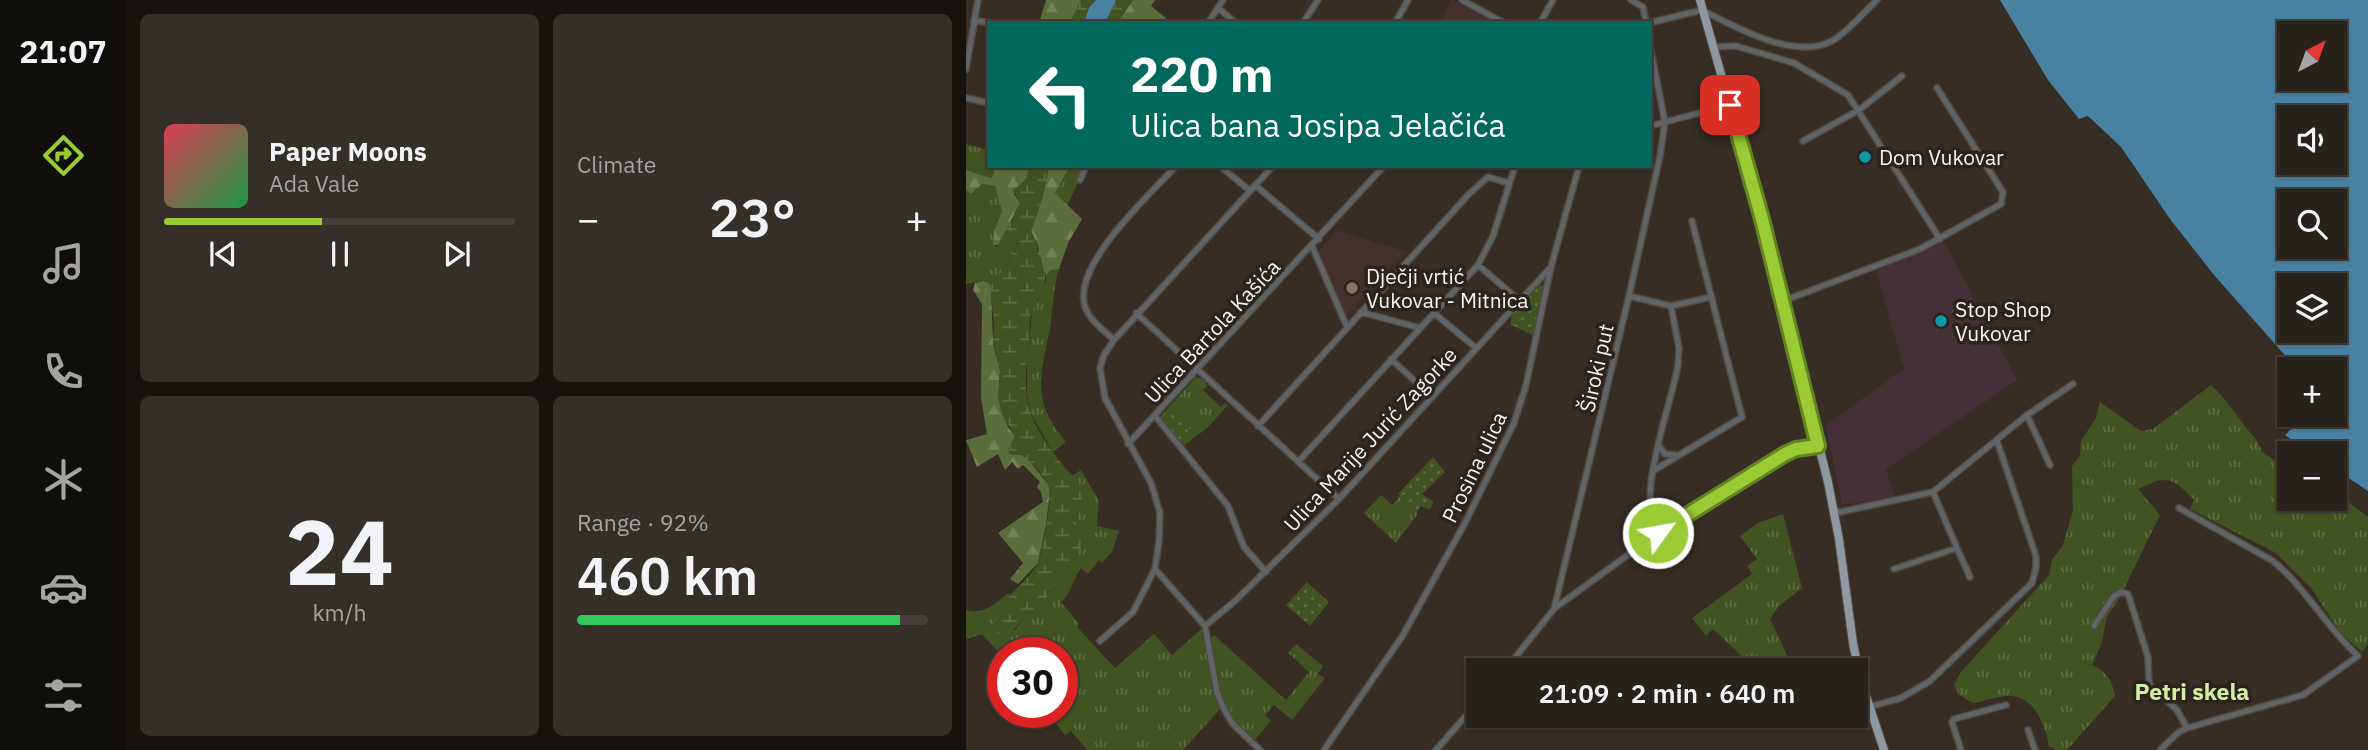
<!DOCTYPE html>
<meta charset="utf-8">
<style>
body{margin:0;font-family:"IBM Plex Sans",sans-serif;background:#342f29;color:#f1f3f6;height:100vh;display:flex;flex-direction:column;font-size:26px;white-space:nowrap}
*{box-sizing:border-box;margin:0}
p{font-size:23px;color:#a5a4a3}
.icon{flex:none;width:38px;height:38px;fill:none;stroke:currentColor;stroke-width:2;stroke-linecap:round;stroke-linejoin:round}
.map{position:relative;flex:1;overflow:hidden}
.details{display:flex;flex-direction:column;gap:14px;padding:14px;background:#16130f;width:840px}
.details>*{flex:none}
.guide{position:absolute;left:21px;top:21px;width:665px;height:147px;border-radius:0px;box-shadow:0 2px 5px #0004,0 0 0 2px #443f3b;background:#00695c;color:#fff;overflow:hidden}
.needle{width:46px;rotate:41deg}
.fabs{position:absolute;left:1311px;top:21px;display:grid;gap:14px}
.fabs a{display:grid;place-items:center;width:70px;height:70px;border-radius:0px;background:#28221c;box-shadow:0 2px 5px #0004,0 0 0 2px #443f3b;font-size:35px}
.speed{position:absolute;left:21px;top:637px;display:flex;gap:14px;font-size:35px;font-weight:700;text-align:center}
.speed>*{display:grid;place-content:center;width:91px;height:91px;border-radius:50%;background:#28221c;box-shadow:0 2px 5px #0004,0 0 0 2px #443f3b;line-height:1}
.speed .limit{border:10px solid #d22;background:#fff;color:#111}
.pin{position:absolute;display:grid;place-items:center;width:60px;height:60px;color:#fff;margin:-30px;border-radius:14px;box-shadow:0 4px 10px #0006}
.me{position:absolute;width:77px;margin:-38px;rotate:58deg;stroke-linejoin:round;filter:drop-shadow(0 0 5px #0008)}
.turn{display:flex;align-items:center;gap:24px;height:147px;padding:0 28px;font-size:32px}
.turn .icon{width:91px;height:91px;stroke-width:2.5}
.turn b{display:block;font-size:49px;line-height:60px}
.big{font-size:52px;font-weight:600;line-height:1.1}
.details .card{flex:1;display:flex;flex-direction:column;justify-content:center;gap:10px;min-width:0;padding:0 24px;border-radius:10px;background:#342f29}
.details .dial{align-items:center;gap:0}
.dial b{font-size:91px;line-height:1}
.song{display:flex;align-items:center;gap:21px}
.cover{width:84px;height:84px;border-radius:10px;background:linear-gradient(135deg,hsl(350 70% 55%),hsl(140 70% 35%))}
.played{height:7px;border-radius:4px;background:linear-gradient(90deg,#9acb34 45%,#443f3b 45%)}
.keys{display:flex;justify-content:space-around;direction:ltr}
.heat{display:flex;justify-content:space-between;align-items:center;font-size:38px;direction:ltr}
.charge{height:10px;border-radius:5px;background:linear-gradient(90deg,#34c759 92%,#443f3b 0)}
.details .tiles{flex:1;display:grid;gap:14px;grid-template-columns:repeat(2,1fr)}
.trip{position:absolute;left:500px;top:658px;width:402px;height:70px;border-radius:0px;background:#28221c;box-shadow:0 2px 5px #0004,0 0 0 2px #443f3b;font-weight:600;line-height:70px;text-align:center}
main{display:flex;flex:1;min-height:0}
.tab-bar{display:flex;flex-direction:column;width:126px;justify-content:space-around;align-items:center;background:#100e0b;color:#a5a4a3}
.tab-bar .icon{width:49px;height:49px}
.tab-bar .on{color:#9acb34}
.tab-bar b{font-size:32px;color:#f1f3f6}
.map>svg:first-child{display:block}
</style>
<main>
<nav class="tab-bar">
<b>21:07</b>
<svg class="icon on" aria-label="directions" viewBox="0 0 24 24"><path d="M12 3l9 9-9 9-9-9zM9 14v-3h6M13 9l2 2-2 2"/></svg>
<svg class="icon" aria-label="music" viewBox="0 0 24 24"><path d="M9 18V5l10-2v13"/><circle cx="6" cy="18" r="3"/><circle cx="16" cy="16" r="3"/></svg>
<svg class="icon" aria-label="phone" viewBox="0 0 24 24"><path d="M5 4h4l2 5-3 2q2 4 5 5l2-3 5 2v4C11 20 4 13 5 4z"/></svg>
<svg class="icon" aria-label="climate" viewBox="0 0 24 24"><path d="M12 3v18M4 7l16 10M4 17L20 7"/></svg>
<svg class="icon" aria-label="car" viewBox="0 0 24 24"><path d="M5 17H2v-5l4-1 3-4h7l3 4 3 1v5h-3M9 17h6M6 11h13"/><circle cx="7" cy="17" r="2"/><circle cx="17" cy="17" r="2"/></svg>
<svg class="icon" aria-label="filters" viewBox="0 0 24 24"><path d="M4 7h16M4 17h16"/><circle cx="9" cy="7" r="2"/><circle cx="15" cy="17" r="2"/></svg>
</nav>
<section class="details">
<div class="tiles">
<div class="card">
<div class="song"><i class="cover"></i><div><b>Paper Moons</b><p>Ada Vale</p></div></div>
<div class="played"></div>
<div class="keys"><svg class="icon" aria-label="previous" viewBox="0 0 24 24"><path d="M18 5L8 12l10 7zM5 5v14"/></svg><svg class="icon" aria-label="pause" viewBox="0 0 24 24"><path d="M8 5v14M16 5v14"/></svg><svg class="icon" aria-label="next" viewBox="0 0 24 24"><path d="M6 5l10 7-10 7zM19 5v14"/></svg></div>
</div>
<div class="card"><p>Climate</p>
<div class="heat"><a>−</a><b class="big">23°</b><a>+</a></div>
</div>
<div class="card dial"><b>24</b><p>km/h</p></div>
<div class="card"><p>Range · 92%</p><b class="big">460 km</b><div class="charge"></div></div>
</div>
</section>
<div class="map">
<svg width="1402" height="750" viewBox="0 0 1402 750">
<defs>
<pattern id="grass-tufts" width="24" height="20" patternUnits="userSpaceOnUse" patternTransform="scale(1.75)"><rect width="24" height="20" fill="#425322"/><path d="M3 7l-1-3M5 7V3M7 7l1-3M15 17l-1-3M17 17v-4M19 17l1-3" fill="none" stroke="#5e6c42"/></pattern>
<pattern id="forest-firs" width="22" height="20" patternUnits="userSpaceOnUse" patternTransform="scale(1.75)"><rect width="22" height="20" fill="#5b6d3b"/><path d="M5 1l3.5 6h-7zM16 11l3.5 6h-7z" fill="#738258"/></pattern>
<pattern id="wetland-marsh" width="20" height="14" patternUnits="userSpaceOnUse" patternTransform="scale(1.75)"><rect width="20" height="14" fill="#425322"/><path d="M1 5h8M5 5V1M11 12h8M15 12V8" fill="none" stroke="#5e6c42"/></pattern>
<pattern id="park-dots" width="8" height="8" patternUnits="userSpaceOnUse" patternTransform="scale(1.75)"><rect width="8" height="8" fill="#425322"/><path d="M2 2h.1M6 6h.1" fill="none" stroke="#5e6c42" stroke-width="1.8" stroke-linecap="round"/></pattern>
</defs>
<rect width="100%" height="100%" fill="#362d25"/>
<path fill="#443036" d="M978 241 1051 380 920 469 929 497 876 505 860 425 938 369 910 271Z"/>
<path fill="#453030" d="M485 0H487L527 23H473Z
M371 230 442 252 436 255 379 317 351 253Z"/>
<path fill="url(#grass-tufts)" d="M0 144 22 150 23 166H28V173L25 178 0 170Z
M104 166H120L101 206 89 193Z
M16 184 29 186 36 211 28 231 27 245 34 247 52 241 41 266 24 284 18 281 0 284V190L5 194Z
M93 269C87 289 87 309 84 329 74 378 65 400 100 442L87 452 64 412 61 393V348L63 344 66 311 80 282V276L83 270Z
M230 377 239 380 241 386 237 390 255 407 259 403 262 405 242 427 216 447 194 417Z
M1245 385C1261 400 1268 412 1281 429 1288 438 1293 441 1296 452L1313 463 1323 464V499H1368L1369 496 1381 501 1402 517V644L1396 652 1374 632 1345 588 1310 553 1224 509 1228 500C1206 476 1201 475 1172 489L1194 515 1154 597 1141 617 1135 645 1126 665C1141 672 1146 680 1149 696L1101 750H1089L1083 746C1079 726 1070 698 1045 696 1034 695 1019 701 1007 703L993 695 988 685 995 672 1083 575 1086 560 1097 545 1107 510 1106 466 1114 456 1115 441 1130 418 1134 402 1175 431 1187 429Z
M115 470 133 501 131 526 153 531 146 552 136 563 133 560 122 574 115 568C106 580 106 593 95 602L113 624 111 627 149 668 188 634 206 655 239 626 243 640 248 635 320 700 343 672 322 653 330 644 357 666 352 674 359 678 326 720 308 705 299 715 305 721 286 743 256 707 217 750H121L105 731 99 735 81 712H96V653H37V657L16 634 0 639V610C18 615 29 604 42 593L44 595 34 609 29 623 49 630 60 616 75 605 98 575 114 549 110 521 116 502 106 476Z
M415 495 426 505 434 496 451 512V515L430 543 398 513Z
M817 514 836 588 813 606 804 619 828 670H791L747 629 740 636 726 618 786 574 781 566 791 559 774 536 792 523Z"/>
<path fill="url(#forest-firs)" d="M80 0H115L104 23H73Z
M167 0H189L185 6 200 18 197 23H174L171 21 169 23H151Z
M28 166H63L62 176 48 194 54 203 35 242 32 245H27L28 231 36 211 29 186 16 184 5 194 0 190V170L25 178 28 173Z
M83 166H104L89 193 116 219 102 243 93 269 84 270 80 276 73 259V248L65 231 76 199Z
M18 281 24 284 25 288 27 344 34 371 32 399 42 427 49 436 42 449 44 454 56 455 62 459 82 484 84 491 80 525 72 563 52 584 44 579 57 563 32 533 77 502 75 492 71 487 74 482 57 465 52 469 46 462 39 470 32 454 11 467 0 440 21 434 15 398 16 304 7 290 9 283Z"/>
<path fill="url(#wetland-marsh)" d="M115 0H167L151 23H104Z
M63 166H83L76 199 65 231C70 239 81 276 79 284 75 295 68 304 65 315 62 326 66 338 61 348 61 369 57 394 65 414 75 440 96 465 115 485L116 502 110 521 115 542 114 549 98 575 75 605 60 616 41 637 34 638C13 609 64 584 72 562 77 550 86 498 83 487 80 478 67 463 59 457 55 454 49 456 44 454L42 449 49 436 36 414 32 399 34 371 27 344 28 323 24 284 41 266 52 242 34 247 32 245 54 203 47 190 60 180Z"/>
<path fill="url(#park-dots)" d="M572 284 578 287 567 335 545 325V314Z
M204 406 226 432 212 443 195 420Z
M467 457 479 472 456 494 468 502 463 510 455 506 451 512 432 494Z
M341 582 363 602 344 626 320 605Z"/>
<path fill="#4981a0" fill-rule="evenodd" d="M130 0H150L139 23H118L123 8Z
M1034 0H1402V491L1369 469 1368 453H1345L1319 435 1340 415H1368V369H1331L1248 275 1204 219 1155 147 1122 116 1113 119 1082 80ZM1323 33H1368V79H1323ZM1323 117H1368V163H1323ZM1323 201H1368V247H1323ZM1323 285H1368V331H1323Z"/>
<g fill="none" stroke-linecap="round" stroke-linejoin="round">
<g stroke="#514941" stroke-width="8">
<path id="minor" d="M496 0 538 23
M665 0 677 7 680 23
M252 8 270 23
M8 20 23 23
M242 23 257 0
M337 23 352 0
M429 23 442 0
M574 23 587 0
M683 23 736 10C769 27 829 61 866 41 882 32 897 13 911 0
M684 46 699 122 684 126
M747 47 770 46 828 63 882 95 974 239
M0 69 12 0
M0 98 23 103
M837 141 893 110 936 76
M254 166 283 190
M114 180 120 166
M289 185 353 239
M346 246 381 327
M512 265 554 301
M663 296 705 306 745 297
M817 301 954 249 1035 204 1037 192 971 88
M395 312 454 328
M170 313 373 499
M468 313 510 348
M148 340C138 330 124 321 119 307 106 264 183 196 210 166
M425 359 465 396
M1061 415 1084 465
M190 417 262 506 278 547 300 572
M292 426 503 194 522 177 543 183
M162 444 418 166
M693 446 699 454 710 455
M332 462 512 265 527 236 549 166
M687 471 776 417 726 221
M868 511 874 512 967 492 1061 415 1107 384
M692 533C668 498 705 407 712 365L713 348 705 306
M991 548 1004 577
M189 569 239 626 251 692 257 707 266 723 294 750
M928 569 991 548 967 492
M589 608 692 533 801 465 830 449 852 446
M239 626 269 601 373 499 583 269
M1128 626 1148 596 1155 592 1162 594 1182 657 1183 684 1211 710 1221 728
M134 641 167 612 189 569 193 541 194 513 185 483 139 398 134 368 138 355 148 340 307 166
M539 670 588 609 663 296 694 156 699 122 764 105
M903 707 935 698 964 681 1066 583 1070 568V556L1031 441
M1062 730 1069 750
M358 750 437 635 499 523 548 423 560 385 585 267 613 166
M470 750 513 701
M995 750 986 722 988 719 1040 705
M1194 750 1213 732 1221 728 1337 695 1392 656C1360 627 1340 588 1307 561L1213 508"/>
</g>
<g stroke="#514941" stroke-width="10">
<path id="primary" d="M734 0 796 219 862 482 873 539 887 643 894 678 918 750"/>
</g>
<use href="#minor" stroke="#5f6467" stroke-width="5"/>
<use href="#primary" stroke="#8d999f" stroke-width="8"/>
</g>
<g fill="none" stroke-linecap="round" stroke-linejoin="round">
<g stroke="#648422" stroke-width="18">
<path id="route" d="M692 533 819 454 830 449 852 446 796 219 764 105"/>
</g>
<use href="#route" stroke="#9acb34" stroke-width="12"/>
</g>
<g fill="#0f9aa8" stroke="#2c231c" stroke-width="2.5">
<circle cx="899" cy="157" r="7"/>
<circle cx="975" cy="321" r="7"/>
</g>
<circle fill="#8d6e63" stroke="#2c231c" stroke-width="2.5" cx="386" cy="288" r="7"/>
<g text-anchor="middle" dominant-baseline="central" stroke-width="7" stroke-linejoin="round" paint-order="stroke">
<g font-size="21" fill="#f8f2ed" stroke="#2c231c" text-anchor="start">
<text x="913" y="157">Dom Vukovar</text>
<text x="400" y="276">Dječji vrtić<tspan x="400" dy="24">Vukovar - Mitnica</tspan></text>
<text x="989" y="309">Stop Shop<tspan x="989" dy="24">Vukovar</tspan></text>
</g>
<g font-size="21" fill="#f8f2ed" stroke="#2c231c">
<text transform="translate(246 331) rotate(-47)">Ulica Bartola Kašića</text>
<text transform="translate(630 368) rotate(-77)">Široki put</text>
<text transform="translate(404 439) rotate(-47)">Ulica Marije Jurić Zagorke</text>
<text transform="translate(508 467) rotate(-64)">Prosina ulica</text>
</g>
<g font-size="23" font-weight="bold" fill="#d1eea5" stroke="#2c231c">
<text x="1226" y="691">Petri skela</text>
</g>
</g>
</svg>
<div class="fabs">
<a><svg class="needle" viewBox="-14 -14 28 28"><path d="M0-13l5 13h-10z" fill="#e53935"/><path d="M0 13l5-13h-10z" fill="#a5a4a3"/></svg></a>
<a><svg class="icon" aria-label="sound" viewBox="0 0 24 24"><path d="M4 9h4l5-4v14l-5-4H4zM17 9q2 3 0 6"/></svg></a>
<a><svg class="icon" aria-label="search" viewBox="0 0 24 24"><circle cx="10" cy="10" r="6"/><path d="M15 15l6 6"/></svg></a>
<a><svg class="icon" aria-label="layers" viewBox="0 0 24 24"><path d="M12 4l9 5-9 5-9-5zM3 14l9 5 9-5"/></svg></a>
<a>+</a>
<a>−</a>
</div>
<div class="speed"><div class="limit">30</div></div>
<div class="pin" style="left:764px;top:105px;background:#d93025"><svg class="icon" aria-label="arrive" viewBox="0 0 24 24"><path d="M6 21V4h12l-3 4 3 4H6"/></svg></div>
<svg class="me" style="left:692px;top:533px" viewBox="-20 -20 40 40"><circle r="17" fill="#9acb34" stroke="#fff" stroke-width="3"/><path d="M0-11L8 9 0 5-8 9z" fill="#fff"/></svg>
<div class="trip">21:09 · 2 min · 640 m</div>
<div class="guide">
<div class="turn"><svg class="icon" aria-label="left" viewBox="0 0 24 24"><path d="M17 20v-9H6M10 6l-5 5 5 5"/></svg><div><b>220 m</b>Ulica bana Josipa Jelačića</div></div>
</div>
</div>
</main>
